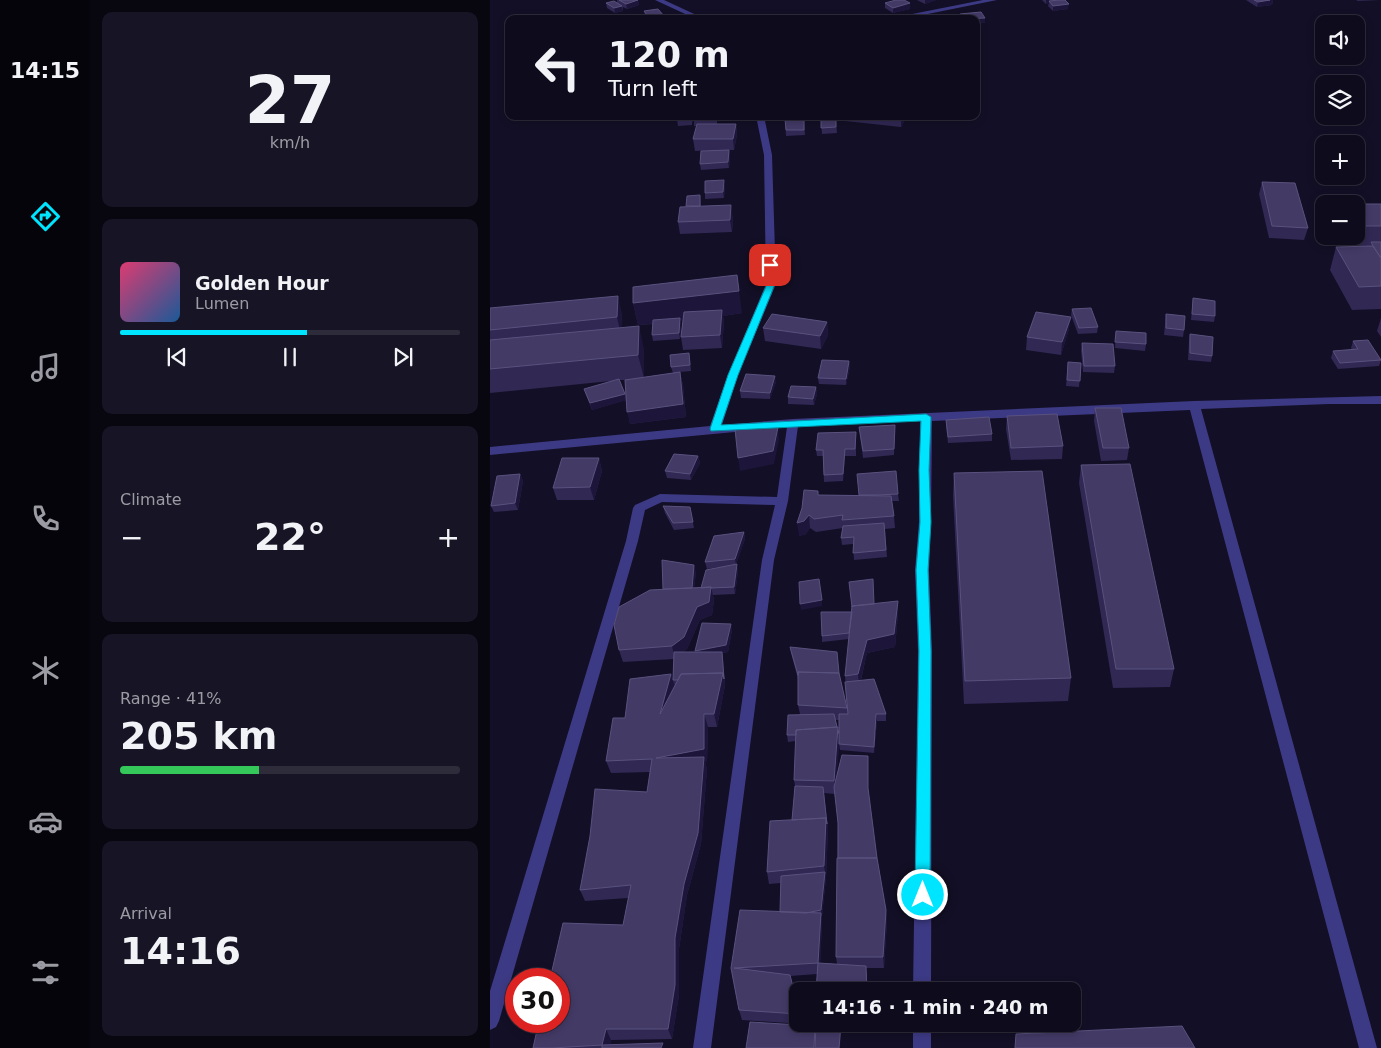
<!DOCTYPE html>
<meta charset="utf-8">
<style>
body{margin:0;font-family:"DejaVu Sans",sans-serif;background:#171425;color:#f1f3f6;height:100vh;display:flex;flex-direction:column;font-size:19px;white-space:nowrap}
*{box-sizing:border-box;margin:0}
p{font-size:16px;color:#9b9ba3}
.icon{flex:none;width:28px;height:28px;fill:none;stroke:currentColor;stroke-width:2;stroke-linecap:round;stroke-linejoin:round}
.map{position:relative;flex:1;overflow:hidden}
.sheet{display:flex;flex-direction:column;gap:12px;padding:12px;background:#08060f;width:400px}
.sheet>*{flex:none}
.top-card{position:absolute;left:15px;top:15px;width:475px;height:105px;border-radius:10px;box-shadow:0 2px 8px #0003,0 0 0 1px #2e2b3b;background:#0e0b1c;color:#f1f3f6;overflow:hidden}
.buttons{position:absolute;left:825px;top:15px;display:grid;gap:10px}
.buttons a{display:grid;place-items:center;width:50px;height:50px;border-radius:10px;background:#0e0b1c;box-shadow:0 2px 8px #0003,0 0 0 1px #2e2b3b;font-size:25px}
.speed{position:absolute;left:15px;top:968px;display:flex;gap:10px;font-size:25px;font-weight:700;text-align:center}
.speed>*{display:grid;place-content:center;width:65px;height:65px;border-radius:50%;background:#0e0b1c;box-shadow:0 2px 8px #0003,0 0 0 1px #2e2b3b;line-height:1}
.speed .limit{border:8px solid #d22;background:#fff;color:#111}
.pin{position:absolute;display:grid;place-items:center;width:42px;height:42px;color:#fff;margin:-21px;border-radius:10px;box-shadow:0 2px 8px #0006}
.me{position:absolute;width:55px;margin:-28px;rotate:0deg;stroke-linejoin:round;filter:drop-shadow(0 0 4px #0008)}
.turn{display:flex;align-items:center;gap:18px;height:105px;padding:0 20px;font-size:22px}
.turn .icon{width:65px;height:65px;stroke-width:2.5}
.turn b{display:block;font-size:35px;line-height:42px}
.big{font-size:38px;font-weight:700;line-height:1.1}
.sheet .widget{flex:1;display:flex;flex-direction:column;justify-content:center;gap:8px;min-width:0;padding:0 18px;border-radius:10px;background:#171425}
.sheet .dial{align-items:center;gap:0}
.dial b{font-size:65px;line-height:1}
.song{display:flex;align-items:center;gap:15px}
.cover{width:60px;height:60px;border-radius:8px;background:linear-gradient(135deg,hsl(340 70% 55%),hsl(210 70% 35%))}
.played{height:5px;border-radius:2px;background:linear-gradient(90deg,#00e5ff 55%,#2e2b3b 55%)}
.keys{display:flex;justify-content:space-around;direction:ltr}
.heat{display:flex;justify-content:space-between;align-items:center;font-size:28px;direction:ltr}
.charge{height:8px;border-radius:4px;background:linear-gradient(90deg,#34c759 41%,#2e2b3b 0)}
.trip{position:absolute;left:299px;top:982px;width:292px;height:50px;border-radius:10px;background:#0e0b1c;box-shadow:0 2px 8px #0003,0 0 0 1px #2e2b3b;font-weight:700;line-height:50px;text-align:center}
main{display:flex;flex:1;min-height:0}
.dock{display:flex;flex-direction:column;width:90px;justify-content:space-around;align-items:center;background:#06040b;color:#9b9ba3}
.dock .icon{width:35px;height:35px}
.dock .current{color:#00e5ff}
.dock b{font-size:22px;color:#f1f3f6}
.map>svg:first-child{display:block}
</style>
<main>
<nav class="dock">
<b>14:15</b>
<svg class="icon current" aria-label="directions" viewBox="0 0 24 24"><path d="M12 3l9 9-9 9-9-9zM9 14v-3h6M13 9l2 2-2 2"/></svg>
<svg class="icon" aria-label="music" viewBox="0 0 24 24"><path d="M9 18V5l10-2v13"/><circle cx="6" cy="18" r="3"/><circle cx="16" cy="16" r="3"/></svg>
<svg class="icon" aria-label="phone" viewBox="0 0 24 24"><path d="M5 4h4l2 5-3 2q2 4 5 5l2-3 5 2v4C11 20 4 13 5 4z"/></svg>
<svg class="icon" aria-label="climate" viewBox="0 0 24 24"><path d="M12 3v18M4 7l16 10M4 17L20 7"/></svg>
<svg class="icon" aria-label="car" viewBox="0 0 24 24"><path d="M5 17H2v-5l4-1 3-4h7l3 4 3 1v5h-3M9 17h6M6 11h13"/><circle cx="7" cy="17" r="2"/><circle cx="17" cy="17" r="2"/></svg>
<svg class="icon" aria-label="filters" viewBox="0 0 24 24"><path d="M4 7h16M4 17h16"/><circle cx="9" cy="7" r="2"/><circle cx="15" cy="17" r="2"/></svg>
</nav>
<section class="sheet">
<div class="widget dial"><b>27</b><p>km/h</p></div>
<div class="widget">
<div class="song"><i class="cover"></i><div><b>Golden Hour</b><p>Lumen</p></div></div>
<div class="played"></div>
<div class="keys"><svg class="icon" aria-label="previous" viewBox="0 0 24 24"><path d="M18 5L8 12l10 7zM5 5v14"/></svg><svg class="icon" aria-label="pause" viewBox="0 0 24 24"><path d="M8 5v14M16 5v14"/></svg><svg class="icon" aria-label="next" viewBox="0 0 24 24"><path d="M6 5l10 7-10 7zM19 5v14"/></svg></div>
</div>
<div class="widget"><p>Climate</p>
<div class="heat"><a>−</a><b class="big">22°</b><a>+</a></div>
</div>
<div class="widget"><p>Range · 41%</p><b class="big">205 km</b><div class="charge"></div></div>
<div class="widget"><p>Arrival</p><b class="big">14:16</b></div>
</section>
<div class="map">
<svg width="891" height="1048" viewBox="0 0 891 1048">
<rect width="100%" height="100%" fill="#130f26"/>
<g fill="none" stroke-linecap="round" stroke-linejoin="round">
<path fill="#3d3a85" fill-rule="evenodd" d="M165 0H174L215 19H206Z
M493 0H507L413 19H397Z
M266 116H274L282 155 286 284 248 375 232 425 303 419 704 401 891 396V404H839L711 409 887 1048H869L700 410 442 421 441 522 439 570 442 651 441 991H423L428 651 425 570 429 522 430 421 308 426 298 501 284 560 221 1048H203L272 560 285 505 172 502 155 510 148 541 9 1021 6 1027 0 1030V991L136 541 143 508 145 505 170 494 287 497 297 427 0 455V447L220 426 238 375 276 284 274 155Z
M423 1024H441V1048H423Z"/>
</g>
<path fill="#312854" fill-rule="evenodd" d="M127 0H148L149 5 137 9 133 7V11L125 13 117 8 116 3H127Z
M427 0H446L435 4Z
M552 0H575L578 9 563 11 558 6 559 3 556 4Z
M756 0H783L782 5 767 7Z
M866 0H890L868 1Z
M395 3H420V9L403 13 395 8Z
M154 11 174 16V19H157L155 16Z
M203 116 202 125 188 126 187 120Z
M204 116H227V124H246L247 135 244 150H239L240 156 239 168 211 170 210 164 230 150 205 151 203 139 207 126H204Z
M315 116H417L411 127 346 120 347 133 332 134 331 120 341 119Z
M314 118 315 135 296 136 295 119Z
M772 182 818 228 814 240 779 238 769 194Z
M235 186 234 198 215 199V193Z
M210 195 211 206 243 217 242 232 190 234 188 222Z
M866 204H891V309L862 310 840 270 846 247H863L857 236H866Z
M703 298 725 316 724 322 701 320Z
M143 303 252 313 233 316 234 322 232 348 193 350 191 337 193 320 190 321 191 325 190 339 163 341 162 335 163 324 148 325Z
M0 308 132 314 131 328 154 349V377L183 373 181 367 200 359 201 371 190 372 193 385 196 417 140 424 136 400 102 410 96 395 94 389 121 381 0 393ZM129 380H135L136 397 135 394Z
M582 309 608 327 607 333 588 334 581 315Z
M676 314 694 330 693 337 674 335Z
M891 318V337L887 331Z
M337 322 338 335 331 349 275 341 273 328Z
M579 329 571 355 536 350 537 337Z
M626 331 656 344 655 351 625 348Z
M700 334 722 356 721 362 698 360 699 341Z
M863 341 891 360 889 366 848 369 841 358 843 351 862 350 861 348Z
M592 343 625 366 624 373 593 372 591 350Z
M359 361 360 367 356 385 329 384 328 378Z
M578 362 591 363 589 387 576 386Z
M286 382 280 399 251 398 250 391Z
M326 387 327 394 324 405 298 404V397Z
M605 408 639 448 637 460 611 461 604 421Z
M517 416 573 446 572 459 521 460 516 429Z
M456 420 502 434V441L458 443 456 426Z
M405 425 404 455 373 458 369 427Z
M366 432V456H355L353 481 334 482 333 456H327L326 450Z
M208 456 210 463 201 480 177 478 175 471Z
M109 458 112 471 104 500H67L63 488Z
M591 465 684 669 680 687 623 688 589 483Z
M464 473 581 678 578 701 474 704 463 496Z
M30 474 33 481 28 510 4 512 1 506Z
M408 494 409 501H402L404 516 405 528 395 529 397 557 364 560 363 544 352 545 351 538 353 528 326 532 320 528 316 534 309 536 328 495H369Z
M173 506 200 507 204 528 184 530 175 513Z
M254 532 255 539 246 564 248 571 245 594 223 595 224 600 222 615 210 620 197 649 193 652H206L205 651 242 630 238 652 232 653 233 659 235 685 227 727H218L217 762H215L217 769 211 844 197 895 189 949V995L182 1039 121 1040 120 1044 175 1048H43L133 925 138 898 95 901 90 890 157 792 160 772 121 773 116 761 135 718 181 674 183 680 184 659 133 662 129 650 173 589 206 572 204 588H211L230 567 217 569 215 562Z
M408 601V614L405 647 377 653 371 680 396 714V721H387L384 753 350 750 349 745 346 779 378 756V792L387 858 396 910 397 921 394 968H376L378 991H326L327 974 300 976 308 1006V1024H312L252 1020 249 1010 241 968 290 912 291 883 279 884 277 872 302 820 305 786 304 780 306 741 298 742 297 735 310 714 308 705V679L301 653 300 647 349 673 357 708 358 714 355 676 359 639 332 642V636L362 612 384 604ZM345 720H349V733ZM334 793 345 794 348 823 346 957 347 964 330 963 332 924 331 916H332L336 878 338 830Z"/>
<path fill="#1d163a" d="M148 0 149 5 137 9 136 4Z
M435 0H446L435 4Z
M556 0H573L559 1V3L556 4Z
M780 0H783L782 5 767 7 768 2Z
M420 3V9L403 13V8Z
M579 4 578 9 563 11V6Z
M132 6 133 11 125 13 124 8Z
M174 16V19H160Z
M495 18V23L486 24V19Z
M411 116H417L411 127Z
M246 124 247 135 244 150 243 139Z
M239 150 240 156 239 168 238 162Z
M234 180 235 186 234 198 233 192Z
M241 205 243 217 242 232 240 220Z
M247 275 252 313 233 316 234 322 232 348 230 335 231 316 190 321 191 325 190 339 189 333 190 321 148 325 143 303Z
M128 296 132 314 131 335 127 317Z
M581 317 579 329 571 355 572 342Z
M337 322 338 335 331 349 330 336Z
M149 326 154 349V378L148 355Z
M359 361 360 367 356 385V379Z
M190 372 193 385 196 417 140 424 137 412Z
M285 376 286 382 280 399V393Z
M326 387 327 394 324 405 323 399Z
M135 394 137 400 102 410 100 403Z
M288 427 289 440 284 464 250 471 248 458Z
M355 449V456L353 481V474Z
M208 456 210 463 201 480 200 474Z
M109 458 112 471 104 500 100 487Z
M30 474 33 481 28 510 25 503Z
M319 515 320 528 316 534 309 536 307 523Z
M254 532 255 539 246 565 245 559Z
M247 564 248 571 245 594 244 587Z
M204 565 206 572 203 597 202 590Z
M221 587 224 600 222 615 210 620 197 649 185 659 182 646 207 607Z
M332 600V606L311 610 310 604Z
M408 601V614L405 647 377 653 369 687 368 674 377 640Z
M241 624 242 630 238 652 232 653 233 659 235 685 227 727 224 714 232 653 207 658 205 651Z
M181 674 185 686 170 714Z
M214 714 218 727 217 762H215L217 769 211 844 197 895 189 949V995L182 1039 178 1029 185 938 166 758Z
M386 714 387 721 384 753V747Z
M348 727 350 739 345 794 344 781Z
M333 787 338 830 336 878 332 916 331 910 335 872 334 866Z
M396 910 397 921 394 968 393 957Z
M331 913 332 924 330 974 328 963Z
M351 1024H352L350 1048H349Z
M116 1029 121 1040 119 1048 112 1045Z"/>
<path fill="#433a66" stroke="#5a527e" d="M129 0H148L136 4Z
M406 0H414L420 3 403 8 395 3Z
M569 0H575L579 4 563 6 559 1Z
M764 0H780L768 2Z
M124 1 132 6 124 8 116 3Z
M168 9 174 16 160 19 154 11Z
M491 12 495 18 473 19 470 14Z
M187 116H202L201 120H187Z
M204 116H226V119L203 120Z
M314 118V130H296L295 119Z
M346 119V127L331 128V120Z
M207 124H246L243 139H203Z
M239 150 238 162 210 164 211 151Z
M234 180 233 192 215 193V181Z
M772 182 805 183 818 228 782 226Z
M210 195V206H196L197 196Z
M866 204H891V226H870L866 219Z
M241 205 240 220 188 222 190 207Z
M881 242H891V258L883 246Z
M883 246 891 258V286L869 287 846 247Z
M247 275 249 291 143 303V287Z
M128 296 127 317 0 330V308Z
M703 298 725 301V316L702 314Z
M601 308 608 327 589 328 582 309Z
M232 310 230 335 191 337 194 312Z
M546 312 581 317 572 342 537 337Z
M282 314 337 322 330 336 273 328Z
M676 314 695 316 694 330 676 328Z
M190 318 189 333 162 335 163 320Z
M149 326 148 355 0 369V340Z
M626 331 656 333V344L625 342Z
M700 334 723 337 722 356 700 353Z
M878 340 891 360 850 363 843 351 868 349 863 341Z
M592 343 623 344 625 366H594Z
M199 353 200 365 181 367 180 355Z
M332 360 359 361 356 379 328 378Z
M578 362 591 363 590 381 577 380Z
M190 372 193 404 137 412 135 380Z
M256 374 285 376 280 393 250 391Z
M129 379 135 394 100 403 94 389Z
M301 386 326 387 323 399 298 397Z
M605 408H631L639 448H613Z
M567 414 573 446 521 448 517 416Z
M499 417 502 434 458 437 456 420Z
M405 425 404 449 373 451 369 427Z
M288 427 283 451 248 458 245 429Z
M366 432 365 449H355L353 474 334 475 333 450H326L328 433Z
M184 454 208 456 200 474 175 471Z
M72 458H109L100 487 63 488Z
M640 464 684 669H626L591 465Z
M406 471 408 494 387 495H369L367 474Z
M552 471 581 678 475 681 464 473Z
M30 474 25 503 1 506 7 476Z
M314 490 328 491V495L401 496 404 516 352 520 353 515 324 519 319 515 314 521 307 523 312 508Z
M173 506 200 507 203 522 183 523Z
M394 523 396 550 363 553 364 537 351 538 353 526Z
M254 532 245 559 215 562 224 536Z
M172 560 204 565 202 588 173 589Z
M247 564 244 587 221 588V587L211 588 216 570Z
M329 579 332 600 310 604 309 582Z
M383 579 384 604 362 606V607L359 582Z
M221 587 219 602 207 607 194 637 182 646 129 650 124 625 129 607 160 590Z
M408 601 404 634 377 640 368 674 355 676 362 606Z
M331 612H362L359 633 332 636Z
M212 623 241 624 236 645 205 651Z
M300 647 347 652 349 673 308 672V675Z
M184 652H232L234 679 233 673 191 674 188 680H183Z
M308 672 349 673 357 708 308 705Z
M233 673 224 714H214V749L166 758 214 757 208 833 194 884 185 938V985L178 1029H116L112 1045 62 1048H43L49 1021H69V979H60L73 923 133 925 141 885 90 890 100 836 105 789 157 792 162 759 116 761 123 718H135L140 679 181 674 170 714 191 674Z
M384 679 396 714H386L384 747 349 744V733H348V730L349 733V714H358L355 682Z
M344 714 347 727 306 730V735H297L298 715Z
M348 727 344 781 304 780 306 730Z
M352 755 378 756V788L387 858H348V823L344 787Z
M305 786 333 787 337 824 336 818 302 820Z
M336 818 334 866 277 872 280 821Z
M347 858H387L396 910 393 957H346Z
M335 872 331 910 316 913 290 912 291 876Z
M250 910 331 913 328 963 244 968 300 975 308 1006V1014L249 1010 241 968Z
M328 963 376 966 377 991H326Z
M260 1022 325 1026 324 1048H256Z
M326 1024H351L349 1048H325Z
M692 1026 705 1048H525L526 1034Z
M173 1043 171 1048H112V1045Z"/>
<path fill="#00e5ff" stroke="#0095a6" d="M277 263H280L285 265V284L248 375 231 425 436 414 441 417 439 470 441 522 438 570 441 651 440 895 438 900 433 902 427 900 425 895 429 651 426 570 430 522 429 470 431 421 221 431 220 429 238 375 277 284Z"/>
</svg>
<div class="buttons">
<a><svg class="icon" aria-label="sound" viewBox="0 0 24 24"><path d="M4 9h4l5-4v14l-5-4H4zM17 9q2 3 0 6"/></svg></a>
<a><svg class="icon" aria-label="layers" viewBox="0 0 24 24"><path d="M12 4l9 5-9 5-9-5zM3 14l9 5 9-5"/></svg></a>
<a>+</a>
<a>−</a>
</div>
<div class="speed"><div class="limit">30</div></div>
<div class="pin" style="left:280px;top:265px;background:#d93025"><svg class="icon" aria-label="arrive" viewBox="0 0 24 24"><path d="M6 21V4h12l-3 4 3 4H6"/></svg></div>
<svg class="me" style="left:433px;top:895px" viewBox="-20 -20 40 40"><circle r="17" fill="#00e5ff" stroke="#fff" stroke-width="3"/><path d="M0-11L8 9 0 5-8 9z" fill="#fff"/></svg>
<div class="trip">14:16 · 1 min · 240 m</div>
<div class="top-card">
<div class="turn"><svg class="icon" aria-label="left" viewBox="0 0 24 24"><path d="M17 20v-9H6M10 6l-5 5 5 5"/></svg><div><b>120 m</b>Turn left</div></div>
</div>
</div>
</main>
